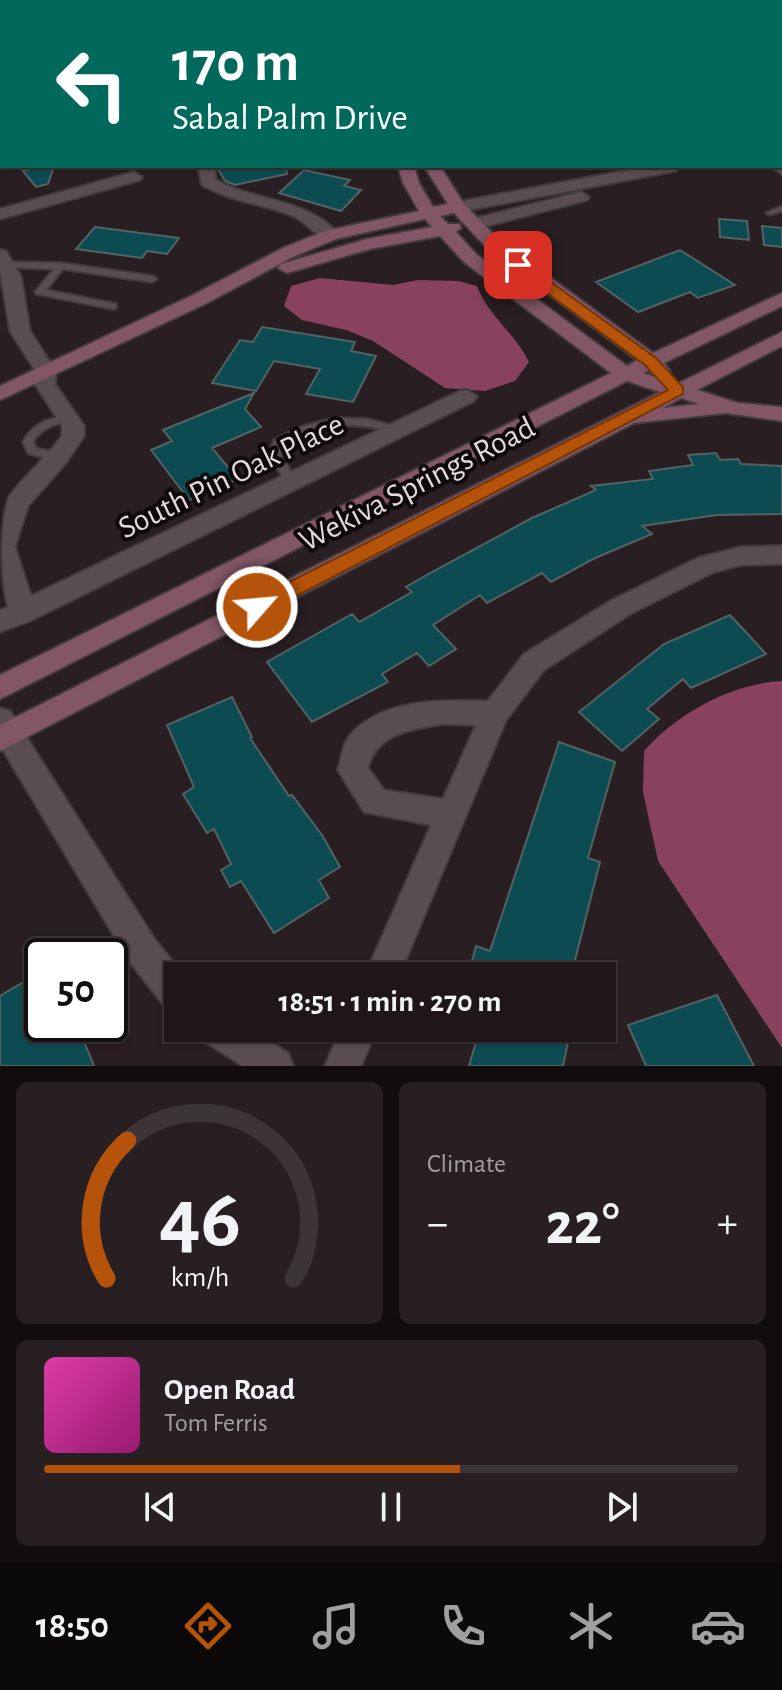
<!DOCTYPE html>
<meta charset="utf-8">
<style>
body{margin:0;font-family:"Alegreya Sans",sans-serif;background:#271f22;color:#f1f3f6;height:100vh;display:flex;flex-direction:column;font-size:30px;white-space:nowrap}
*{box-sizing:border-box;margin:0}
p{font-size:26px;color:#a19fa2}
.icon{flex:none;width:44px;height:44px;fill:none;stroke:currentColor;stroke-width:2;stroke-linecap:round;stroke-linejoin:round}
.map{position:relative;height:1066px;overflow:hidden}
.panel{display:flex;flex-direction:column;gap:16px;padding:16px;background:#110c0e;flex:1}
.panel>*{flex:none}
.guide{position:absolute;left:0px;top:0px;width:782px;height:168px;box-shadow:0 2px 6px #0004,0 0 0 2px #3c3538;background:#00695c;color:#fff;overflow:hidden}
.speed{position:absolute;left:24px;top:938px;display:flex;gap:16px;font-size:40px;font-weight:700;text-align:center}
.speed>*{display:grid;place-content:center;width:104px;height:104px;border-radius:50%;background:#1f1619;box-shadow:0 2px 6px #0004,0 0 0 2px #3c3538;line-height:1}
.speed .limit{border:4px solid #111;border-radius:12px;background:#fff;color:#111}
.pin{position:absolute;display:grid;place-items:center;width:68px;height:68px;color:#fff;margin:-34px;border-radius:16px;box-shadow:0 4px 12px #0006}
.me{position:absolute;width:88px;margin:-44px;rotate:63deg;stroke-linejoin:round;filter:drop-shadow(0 0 6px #0008)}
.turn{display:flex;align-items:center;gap:28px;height:168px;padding:0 40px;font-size:36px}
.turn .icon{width:104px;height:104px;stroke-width:2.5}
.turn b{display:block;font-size:56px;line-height:68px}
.big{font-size:60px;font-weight:600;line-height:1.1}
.panel .tile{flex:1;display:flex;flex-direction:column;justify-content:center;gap:12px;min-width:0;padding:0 28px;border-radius:12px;background:#271f22}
.panel .dial{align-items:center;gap:0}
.dial svg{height:208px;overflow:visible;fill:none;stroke:#3c3538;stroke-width:7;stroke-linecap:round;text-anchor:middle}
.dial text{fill:#f1f3f6;stroke:none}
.song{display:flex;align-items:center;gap:24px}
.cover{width:96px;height:96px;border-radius:12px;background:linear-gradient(135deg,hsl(320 70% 55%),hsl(320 70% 35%))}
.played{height:8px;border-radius:4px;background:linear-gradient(90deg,#b45309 60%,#3c3538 60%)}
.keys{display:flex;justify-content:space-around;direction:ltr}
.heat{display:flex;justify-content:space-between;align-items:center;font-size:44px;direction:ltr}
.panel .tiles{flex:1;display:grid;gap:16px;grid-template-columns:1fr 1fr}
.tile:last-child{grid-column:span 2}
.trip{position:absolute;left:164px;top:962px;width:452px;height:80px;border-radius:0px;background:#1f1619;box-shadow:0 2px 6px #0004,0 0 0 2px #3c3538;font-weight:600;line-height:80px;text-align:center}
.tab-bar{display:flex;height:128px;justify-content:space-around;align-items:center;background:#0c090a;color:#a19fa2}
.tab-bar .icon{width:56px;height:56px}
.tab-bar .active{color:#b45309}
.tab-bar b{font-size:36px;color:#f1f3f6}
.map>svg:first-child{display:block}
</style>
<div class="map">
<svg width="782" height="1066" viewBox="0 0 782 1066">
<rect width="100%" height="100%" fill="#291e21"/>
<path fill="#88425d" d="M320 278 393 285 418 280 458 281 477 286C489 317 515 333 529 362L515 381 485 391 445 388 373 341 346 330 302 320 284 306 291 286Z
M782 681V1048L658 861 643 792 644 751C676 714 732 683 782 681Z"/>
<path fill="#0d4b52" stroke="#536263" stroke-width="2" d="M43 166H54L48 184 36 187 23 171Z
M233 166H286L287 174 235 185 225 181 218 169Z
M304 170 350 180 344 186 361 190 341 211 279 193Z
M719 219 747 221 749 240 720 237Z
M762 226 782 228V247L764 245Z
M95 227 179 238 167 254 147 251 142 258 76 249Z
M680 250 735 285 698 298 690 292 638 312 596 282Z
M262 327 355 342 351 351 376 356 353 402 306 394 320 369 274 361 256 391 212 383 240 340 253 342Z
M254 393 245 409 261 427 212 448 238 479 189 500 151 450 172 441 163 430Z
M716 453 720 460 738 459 741 464 782 466V514L717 515 642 526 652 534 593 559 551 582 542 573 487 603 480 595 433 625 456 649 429 666 417 653 382 674 388 682 312 722 267 662 352 614 359 622 412 592 406 587 432 572 532 518 596 490 591 486 653 479 649 471 693 465 688 455Z
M730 615 766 654 691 688 683 679 647 709 659 719 622 751 579 712 664 644Z
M232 697 252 737 250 738 289 796 292 795 322 835 340 867 319 880 329 898 274 933 241 881 230 887 221 870 231 864 214 829 207 833 183 794 194 787 167 725Z
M559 742 615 762 588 858 600 862 571 976H468L476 946 490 951Z
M42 971V1024H77L94 1066H0V996Z
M717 995 754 1066H646L628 1025Z
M480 1028H571L563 1066H469Z"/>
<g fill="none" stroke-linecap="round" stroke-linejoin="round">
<g stroke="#433a3d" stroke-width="4">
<path id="lane" d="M769 166H778L782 169V174Z
M782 206V211L770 215 766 213Z
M5 262 61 263 152 276 157 279 152 282 63 269 46 290 116 304V308L113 309 37 294 35 292 54 269 2 267 1 265Z
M68 415 73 418 72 420C56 424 42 427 33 442L36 448 62 455 64 458 62 461 58 462 28 453 23 442C33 423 48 419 68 415Z
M336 418 367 419 402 428 403 430 398 433C353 421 324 421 283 445L281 456 298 482 296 485H288L269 456 274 440 303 426Z"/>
</g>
<g stroke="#433a3d" stroke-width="4">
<path id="street" d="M780 8H782V16H780Z
M0 51H2V59H0Z
M780 143H782V151H780Z
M198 166H214L216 180C255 202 308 198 339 235L337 239C320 243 308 223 293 216 261 203 234 203 202 185Z
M650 166H683L675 171 458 212 450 207 458 202Z
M134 172 142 177 140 180 0 219V209Z
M581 192 589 197 587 200 475 229 467 224 469 220Z
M0 250 6 251 21 277 30 331 56 372 55 384 84 426V436L66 463 28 506 15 547 31 596 460 391 467 390 477 396 474 401 32 620 0 632V610L8 607C0 579 0 521 9 497 25 475 46 458 62 436V426L35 384 36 372 10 331 0 271Z
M782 546V564L741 565 714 572 630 614 544 670 506 720 399 976H365L431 825 364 812 338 770C341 759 343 743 351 734 384 698 442 700 488 701L524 654 612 600 698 558 741 547ZM441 724 476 725 443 799 384 790 368 768C377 733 410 730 441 724Z
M0 708 10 711 153 937 184 976H178V1013L166 1008 129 961 0 745Z
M199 1028H249L288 1053 293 1066H243L204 1041Z
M341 1028H377L361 1066H325Z"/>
</g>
<g stroke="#433a3d" stroke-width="4">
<path id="secondary" d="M237 0H253L255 2H239Z
M398 166H414L419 183 433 207 448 204 424 166H440L464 204 498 239 653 353 782 293V306L664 363 670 371 667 375H653L649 370 643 373 677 384 782 332V346L697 390 738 403 782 407V421L726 413 634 423 0 751V725L660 392 627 381 0 699V675L611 373 464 262 440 236 370 249 287 273 278 268 281 264 367 239 432 227 425 219 336 239 295 256 205 304 0 400V386L191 296 283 248 325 231 419 211 403 183ZM454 213 486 247 637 360 627 366 476 254 456 232 461 228 459 224H448L440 216ZM681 398 699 404 663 408Z"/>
</g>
<use href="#lane" fill="#5a4d51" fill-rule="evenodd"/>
<use href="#street" fill="#5a4d51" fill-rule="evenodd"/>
<use href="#secondary" fill="#825666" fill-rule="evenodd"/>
</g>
<path fill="#b45309" stroke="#753606" stroke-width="2" d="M513 262H523L656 358 683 387V394L264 613H250L247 607 250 602 668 390 645 365 513 268Z"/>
<g text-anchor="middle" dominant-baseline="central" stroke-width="8" stroke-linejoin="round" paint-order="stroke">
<g font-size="32" fill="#e1d9dc" stroke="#0e090b">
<text transform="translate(231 476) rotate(-26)">South Pin Oak Place</text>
<text transform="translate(417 484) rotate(-27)">Wekiva Springs Road</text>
</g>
</g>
</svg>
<div class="speed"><div class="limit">50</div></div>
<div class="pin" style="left:518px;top:265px;background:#d93025"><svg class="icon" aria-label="arrive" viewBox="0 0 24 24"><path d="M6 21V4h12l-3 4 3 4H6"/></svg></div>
<svg class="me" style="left:257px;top:607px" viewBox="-20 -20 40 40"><circle r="17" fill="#b45309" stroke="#fff" stroke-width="3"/><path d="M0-11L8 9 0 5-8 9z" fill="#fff"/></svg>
<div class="trip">18:51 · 1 min · 270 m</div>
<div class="guide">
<div class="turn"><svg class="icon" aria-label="left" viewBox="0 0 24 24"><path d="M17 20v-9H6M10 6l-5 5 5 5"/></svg><div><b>170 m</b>Sabal Palm Drive</div></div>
</div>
</div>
<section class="panel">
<div class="tiles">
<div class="tile dial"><svg viewBox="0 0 100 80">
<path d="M14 69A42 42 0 1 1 86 69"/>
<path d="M14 69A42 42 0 0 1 22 16" stroke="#b45309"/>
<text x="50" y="56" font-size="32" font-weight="700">46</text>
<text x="50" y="72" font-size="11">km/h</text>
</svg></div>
<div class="tile"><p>Climate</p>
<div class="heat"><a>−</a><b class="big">22°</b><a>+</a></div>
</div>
<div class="tile">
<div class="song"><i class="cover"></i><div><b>Open Road</b><p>Tom Ferris</p></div></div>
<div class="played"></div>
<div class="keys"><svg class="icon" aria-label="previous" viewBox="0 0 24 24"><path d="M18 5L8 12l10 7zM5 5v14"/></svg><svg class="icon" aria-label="pause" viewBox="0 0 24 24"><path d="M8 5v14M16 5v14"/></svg><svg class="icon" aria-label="next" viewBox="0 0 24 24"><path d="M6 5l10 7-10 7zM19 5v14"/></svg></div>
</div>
</div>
</section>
<nav class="tab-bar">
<b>18:50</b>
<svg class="icon active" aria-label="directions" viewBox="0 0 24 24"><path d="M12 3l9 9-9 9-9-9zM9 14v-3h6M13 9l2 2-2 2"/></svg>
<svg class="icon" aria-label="music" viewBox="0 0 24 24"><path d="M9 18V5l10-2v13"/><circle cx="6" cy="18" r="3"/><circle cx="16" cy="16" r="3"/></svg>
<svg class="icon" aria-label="phone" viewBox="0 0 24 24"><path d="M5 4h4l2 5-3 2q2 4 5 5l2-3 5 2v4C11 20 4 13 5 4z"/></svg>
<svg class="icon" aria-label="climate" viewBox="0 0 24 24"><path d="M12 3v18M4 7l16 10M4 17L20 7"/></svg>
<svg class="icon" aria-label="car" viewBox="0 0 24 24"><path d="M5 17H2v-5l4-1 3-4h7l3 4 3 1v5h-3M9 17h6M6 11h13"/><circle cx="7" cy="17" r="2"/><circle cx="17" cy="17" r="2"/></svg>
</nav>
